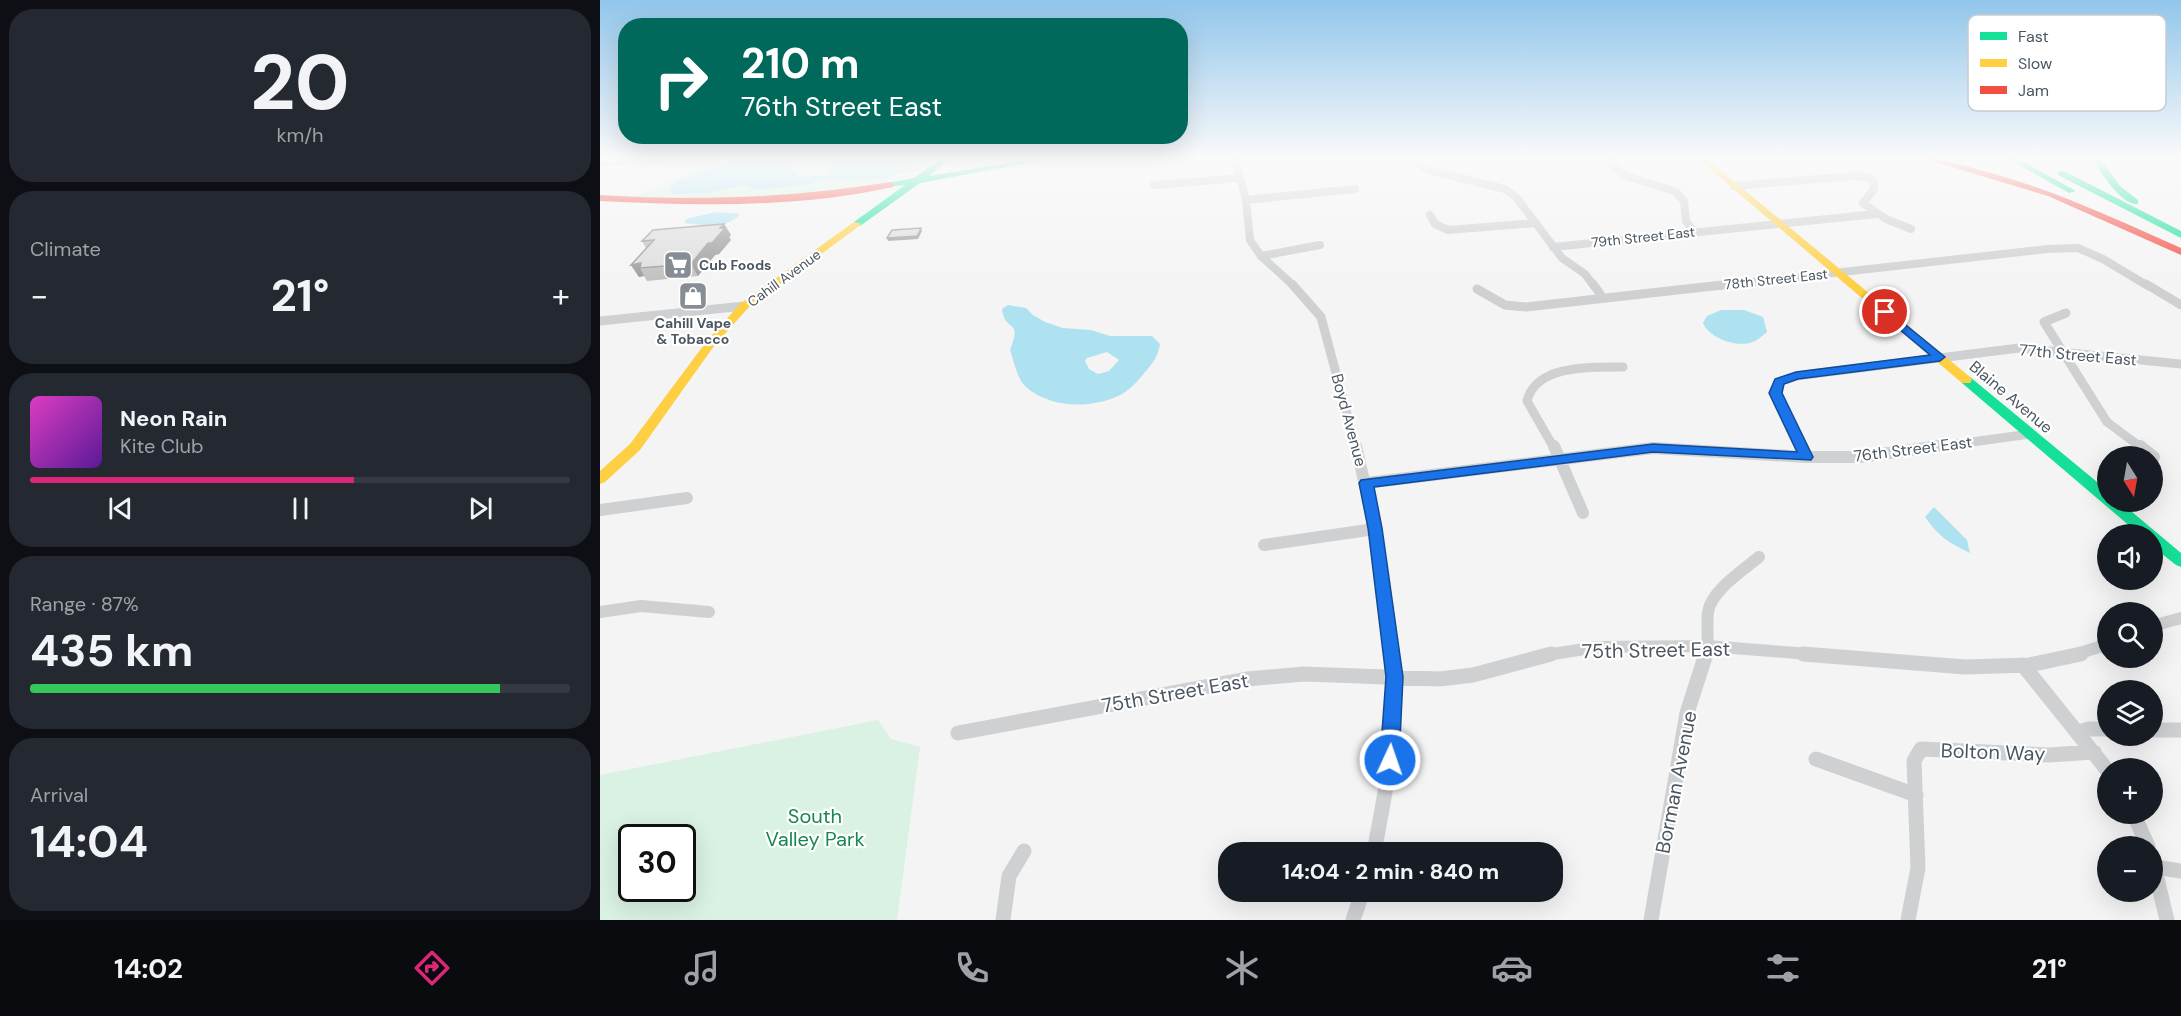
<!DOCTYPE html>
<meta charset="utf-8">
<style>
body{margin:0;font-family:"DM Sans",sans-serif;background:#242831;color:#f1f3f6;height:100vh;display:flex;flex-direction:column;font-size:22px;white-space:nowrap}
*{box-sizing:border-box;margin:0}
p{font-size:20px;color:#9ea1a6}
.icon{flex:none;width:33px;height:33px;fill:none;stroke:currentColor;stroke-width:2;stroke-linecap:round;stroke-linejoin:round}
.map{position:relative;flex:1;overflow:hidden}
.drawer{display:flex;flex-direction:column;gap:9px;padding:9px;background:#0d0f14;width:600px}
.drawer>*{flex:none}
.top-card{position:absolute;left:18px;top:18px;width:570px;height:126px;border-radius:24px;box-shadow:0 6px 24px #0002;background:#00695c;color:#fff;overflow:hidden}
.needle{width:39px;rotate:169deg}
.tools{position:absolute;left:1497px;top:446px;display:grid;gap:12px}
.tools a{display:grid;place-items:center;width:66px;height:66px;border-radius:50%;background:#171b24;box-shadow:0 6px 24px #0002;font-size:30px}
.speed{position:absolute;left:18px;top:824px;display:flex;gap:12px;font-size:30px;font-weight:700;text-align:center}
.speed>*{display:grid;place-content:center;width:78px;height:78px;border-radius:50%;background:#171b24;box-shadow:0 6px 24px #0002;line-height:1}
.speed .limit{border:3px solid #111;border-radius:9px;background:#fff;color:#111}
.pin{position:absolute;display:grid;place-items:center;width:51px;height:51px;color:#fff;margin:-26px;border:3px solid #fff;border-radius:50%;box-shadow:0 2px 6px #0007}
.me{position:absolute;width:66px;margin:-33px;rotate:3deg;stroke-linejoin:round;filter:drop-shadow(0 0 4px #0008)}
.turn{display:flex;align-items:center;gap:21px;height:126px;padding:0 24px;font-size:27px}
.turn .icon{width:78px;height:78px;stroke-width:2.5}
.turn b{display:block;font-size:42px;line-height:51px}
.big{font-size:45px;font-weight:700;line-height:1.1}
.drawer .card{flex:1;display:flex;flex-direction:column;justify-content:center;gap:9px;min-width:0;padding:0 21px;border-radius:24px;background:#242831}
.drawer .dial{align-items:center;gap:0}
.dial b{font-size:78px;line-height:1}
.song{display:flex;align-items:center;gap:18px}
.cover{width:72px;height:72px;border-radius:9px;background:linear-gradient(135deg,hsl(310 70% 55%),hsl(270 70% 35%))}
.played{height:6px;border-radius:3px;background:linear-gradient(90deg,#db2777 60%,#363941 60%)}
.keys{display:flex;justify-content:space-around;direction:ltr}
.heat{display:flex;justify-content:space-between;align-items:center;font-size:33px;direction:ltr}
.charge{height:9px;border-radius:4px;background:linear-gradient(90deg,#34c759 87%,#363941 0)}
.trip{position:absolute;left:618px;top:842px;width:345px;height:60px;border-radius:24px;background:#171b24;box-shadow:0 6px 24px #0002;font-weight:700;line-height:60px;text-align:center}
.dock{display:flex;height:96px;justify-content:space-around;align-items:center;background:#090b0e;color:#9ea1a6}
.dock .icon{width:42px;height:42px}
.dock .on{color:#db2777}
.dock b{font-size:27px;color:#f1f3f6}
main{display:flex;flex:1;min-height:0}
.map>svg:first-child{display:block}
</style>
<main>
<section class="drawer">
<div class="card dial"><b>20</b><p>km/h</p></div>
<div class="card"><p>Climate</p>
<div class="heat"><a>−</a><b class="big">21°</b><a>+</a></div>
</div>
<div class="card">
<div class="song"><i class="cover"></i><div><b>Neon Rain</b><p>Kite Club</p></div></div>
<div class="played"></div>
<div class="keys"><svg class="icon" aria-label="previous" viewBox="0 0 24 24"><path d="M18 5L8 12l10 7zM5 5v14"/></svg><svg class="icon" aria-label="pause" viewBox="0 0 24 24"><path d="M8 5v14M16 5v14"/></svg><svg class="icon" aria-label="next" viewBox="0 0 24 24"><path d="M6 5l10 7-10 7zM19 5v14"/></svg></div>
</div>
<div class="card"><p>Range · 87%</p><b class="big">435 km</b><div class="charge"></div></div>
<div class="card"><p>Arrival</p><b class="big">14:04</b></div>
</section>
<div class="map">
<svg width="1581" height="920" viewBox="0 0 1581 920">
<rect width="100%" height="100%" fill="#f4f4f4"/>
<path fill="#d9f2e3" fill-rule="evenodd" d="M127 158H339L311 178 232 191 106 200 32 197 90 172 115 167 127 160Z
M278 720 291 739 320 747 297 920H0V775ZM32 837H82V888H32Z"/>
<path fill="#aee2f0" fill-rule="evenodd" d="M130 158H199L192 164 191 170 200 177 228 175 232 167 233 158H327L310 170 281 179 238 180 229 178 210 184 169 189H155L144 185 106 193 71 194V186C89 172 110 172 129 161Z
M116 212 140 214C131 228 100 226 85 223L86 219Z
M408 305 426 308 433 315 445 322 463 328 491 330 510 336H552L560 344C558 356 553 363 545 372 538 381 529 391 518 396 489 409 450 408 426 387 417 379 414 361 410 350 423 317 405 334 402 309ZM507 352 519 360 509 371 498 374 489 369 485 361 487 358Z
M1121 310H1144L1163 317 1167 332C1163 335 1159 339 1155 341 1139 349 1110 339 1103 323L1107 316Z
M1334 507 1367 540 1370 553C1350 544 1337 535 1325 517Z"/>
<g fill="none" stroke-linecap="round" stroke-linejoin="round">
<path stroke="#ced0d2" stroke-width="8" d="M635 158 646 200 650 240 661 256 694 286
M818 158 821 165 829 170 905 189 916 197 962 258 985 274 994 286
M1014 158 1011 164 1026 176 1075 191 1084 201 1086 221 1094 232
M0 163 68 158
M554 185 639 178
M1134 186 1252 176 1268 177 1274 181V189L1263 203 1286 219 1311 229
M646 200 755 189
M830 215 835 224 848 230 936 223
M953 247 1276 214
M661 256 720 245
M1118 286 1447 249 1478 248 1503 259 1548 286"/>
<path stroke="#ced0d2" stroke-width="9" d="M692 284 721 317 756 448
M993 284 1003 298
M1546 284 1581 305
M877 289 905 305 926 307 1131 284
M1466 313 1444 322 1507 422 1542 448
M0 321 144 306
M954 448 927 401C936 364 993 367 1023 367
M1202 448 1175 393 1179 382 1196 376 1419 348 1581 364
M1328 448 1430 434"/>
<path stroke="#ced0d2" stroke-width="12" d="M756 446 775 529 792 655
M954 446 983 513
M1201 446 1206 457
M1540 446 1554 457
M766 483 1053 448 1206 457H1260L1339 446
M0 510 87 498
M664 545 775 529
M0 612 41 606 109 612
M1552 626 1581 618
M946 655 998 647 1108 646 1221 655
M1105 655C1110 641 1106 627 1108 612 1111 591 1143 570 1159 557
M1474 655 1508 644"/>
<path stroke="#ced0d2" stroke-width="15" d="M1203 654 1365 667 1429 665 1481 654
M1423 665 1508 771
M1552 730H1581
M1479 732 1489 729H1508
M358 733 647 679 704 674 840 679 873 675 951 654
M1216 759 1316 795
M1533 813 1548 846
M774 852C786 789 801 718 792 654
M1552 858 1567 920
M1556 867 1581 871
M403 920 409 876 424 851
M753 920 763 891
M1051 920 1087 713 1106 654
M1308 920 1318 868 1314 761 1321 749 1449 755 1494 752"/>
<path fill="#16e098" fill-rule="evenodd" d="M342 158H352L329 176 435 158H455L320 183 260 226H254V222L305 185 287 187V183L314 178Z
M1406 158H1417L1476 191 1469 193Z
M1492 158H1500L1520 186 1538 200V204C1520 205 1501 172 1492 158Z
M1458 171H1464L1581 231V238L1458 175Z
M1366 376 1370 377 1508 491V501H1519L1581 553V567L1576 565 1552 546V534H1539L1362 383 1360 380Z"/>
<path fill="#ffcf43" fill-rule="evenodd" d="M1097 158H1106L1370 377 1372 380 1370 383H1362Z
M254 222 262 224 148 308 114 346 40 450 5 482 0 484V471L30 444 106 342 140 304Z"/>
<path fill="#f24e42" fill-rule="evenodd" d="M1322 158C1342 158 1361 165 1380 170 1450 188 1515 219 1581 248V255L1448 196Z
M290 182 293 183V187C197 208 97 206 0 201V195C98 201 193 198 290 182Z"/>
</g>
<path fill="#bebebf" d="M124 224 131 235 129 237 131 240 119 254 115 255 98 276 47 281 44 276 39 277 31 265 46 248 42 241Z"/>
<path fill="#9b9b9b" d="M124 224 131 235 129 237 131 240 119 254 115 255 98 276 91 264Z
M321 228 322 231 318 239 288 241 287 238Z
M41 263 40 268 44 276 39 277 31 265Z"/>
<path fill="#ddddde" stroke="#9b9b9b" stroke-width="1.5" d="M124 224 120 228H125L112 243H108L91 264 40 268 41 263 31 265 54 240 42 241 53 230Z
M321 228 317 236 287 238 292 230Z"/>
<linearGradient id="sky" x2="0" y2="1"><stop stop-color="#91c6eb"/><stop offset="0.55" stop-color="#fafafa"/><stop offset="1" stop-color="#fafafa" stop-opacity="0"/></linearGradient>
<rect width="1581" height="287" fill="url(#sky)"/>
<path fill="#1a73e8" stroke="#114b97" stroke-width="1.5" d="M1285 308 1345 357 1340 361 1198 379 1184 384 1182 393 1213 457 1211 460 1053 452 774 487 782 528 803 677 799 760 796 766 790 769 783 766 780 760 786 677 768 528 759 483 761 480 1053 444 1197 452 1169 393 1175 379 1196 372 1330 355 1281 314 1279 312Z"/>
<defs>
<g id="supermarket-square" transform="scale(1.5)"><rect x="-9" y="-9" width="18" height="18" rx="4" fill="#868d94" stroke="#fff"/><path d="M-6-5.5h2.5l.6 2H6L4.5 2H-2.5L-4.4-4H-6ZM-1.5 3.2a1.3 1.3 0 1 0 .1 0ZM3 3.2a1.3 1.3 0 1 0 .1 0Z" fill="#fff"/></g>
<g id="shop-square" transform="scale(1.5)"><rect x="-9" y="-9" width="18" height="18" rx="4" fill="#868d94" stroke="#fff"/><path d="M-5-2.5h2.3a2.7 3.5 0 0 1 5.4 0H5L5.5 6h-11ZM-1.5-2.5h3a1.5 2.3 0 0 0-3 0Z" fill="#fff"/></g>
</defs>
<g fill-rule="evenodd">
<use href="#supermarket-square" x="78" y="265"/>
<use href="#shop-square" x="93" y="296"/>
</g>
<g text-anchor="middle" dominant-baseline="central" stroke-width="4.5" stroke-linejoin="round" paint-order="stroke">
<g font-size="14" fill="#4a5661" stroke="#fff">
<text transform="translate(1043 237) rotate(-6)">79th Street East</text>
<text transform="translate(184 278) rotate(-36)">Cahill Avenue</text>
<text transform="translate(1176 279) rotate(-6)">78th Street East</text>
</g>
<g font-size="14" font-weight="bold" fill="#4a5661" stroke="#fff" text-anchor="start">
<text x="99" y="265">Cub Foods</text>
<text x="93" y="323" text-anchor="middle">Cahill Vape<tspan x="93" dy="16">&amp; Tobacco</tspan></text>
</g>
<g font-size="16" fill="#4a5661" stroke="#fff">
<text transform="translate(1478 355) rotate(5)">77th Street East</text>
<text transform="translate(1411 397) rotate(40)">Blaine Avenue</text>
<text transform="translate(749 420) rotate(75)">Boyd Avenue</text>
<text transform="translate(1313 449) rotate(-7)">76th Street East</text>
</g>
<g font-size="20" fill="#4a5661" stroke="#fff">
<text transform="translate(1056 650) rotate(-1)">75th Street East</text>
<text transform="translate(575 693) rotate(-10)">75th Street East</text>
<text transform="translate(1393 752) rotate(2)">Bolton Way</text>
<text transform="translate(1076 782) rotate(-79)">Borman Avenue</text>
</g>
<g font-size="20" fill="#17864f" stroke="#fff">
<text x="215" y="816">South<tspan x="215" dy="23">Valley Park</tspan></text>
</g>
</g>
<rect x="1368" y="15" width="198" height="96" rx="9" fill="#fff" stroke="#c9ccd0" stroke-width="1.5"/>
<rect x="1380" y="32" width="27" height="8" fill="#16e098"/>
<rect x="1380" y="59" width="27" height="8" fill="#ffcf43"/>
<rect x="1380" y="86" width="27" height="8" fill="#f24e42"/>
<g font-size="16" fill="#4a5661">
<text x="1418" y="42">Fast</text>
<text x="1418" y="69">Slow</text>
<text x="1418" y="96">Jam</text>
</g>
</svg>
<div class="tools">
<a><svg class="needle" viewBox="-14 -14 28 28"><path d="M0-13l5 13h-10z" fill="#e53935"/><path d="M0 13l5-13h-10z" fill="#9ea1a6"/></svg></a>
<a><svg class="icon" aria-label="sound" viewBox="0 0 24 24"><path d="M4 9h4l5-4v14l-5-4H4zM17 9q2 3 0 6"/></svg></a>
<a><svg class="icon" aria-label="search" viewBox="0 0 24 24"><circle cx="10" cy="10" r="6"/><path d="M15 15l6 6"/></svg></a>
<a><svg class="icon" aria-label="layers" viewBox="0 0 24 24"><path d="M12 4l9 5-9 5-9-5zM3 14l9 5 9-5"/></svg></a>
<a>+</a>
<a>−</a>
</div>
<div class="speed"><div class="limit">30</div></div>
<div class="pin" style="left:1285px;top:312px;background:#d93025"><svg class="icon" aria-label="arrive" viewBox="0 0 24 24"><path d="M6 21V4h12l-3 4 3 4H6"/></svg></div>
<svg class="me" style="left:790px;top:760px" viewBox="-20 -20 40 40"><circle r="17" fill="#1a73e8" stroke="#fff" stroke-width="3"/><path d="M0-11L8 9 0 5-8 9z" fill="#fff"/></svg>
<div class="trip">14:04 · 2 min · 840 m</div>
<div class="top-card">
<div class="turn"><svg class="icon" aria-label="right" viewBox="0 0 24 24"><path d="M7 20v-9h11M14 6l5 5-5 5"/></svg><div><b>210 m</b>76th Street East</div></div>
</div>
</div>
</main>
<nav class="dock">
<b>14:02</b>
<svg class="icon on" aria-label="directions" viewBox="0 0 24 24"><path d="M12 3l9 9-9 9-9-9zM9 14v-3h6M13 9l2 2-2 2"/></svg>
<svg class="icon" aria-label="music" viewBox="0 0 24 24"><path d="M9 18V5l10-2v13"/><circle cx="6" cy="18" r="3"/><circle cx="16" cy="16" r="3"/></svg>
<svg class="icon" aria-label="phone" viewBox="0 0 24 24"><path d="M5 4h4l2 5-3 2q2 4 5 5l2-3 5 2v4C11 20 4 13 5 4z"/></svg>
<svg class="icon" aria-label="climate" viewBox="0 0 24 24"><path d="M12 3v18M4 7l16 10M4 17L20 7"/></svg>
<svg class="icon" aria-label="car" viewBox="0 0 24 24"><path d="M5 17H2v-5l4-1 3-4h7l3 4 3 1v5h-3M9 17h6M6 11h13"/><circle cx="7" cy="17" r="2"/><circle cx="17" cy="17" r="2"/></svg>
<svg class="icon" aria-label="filters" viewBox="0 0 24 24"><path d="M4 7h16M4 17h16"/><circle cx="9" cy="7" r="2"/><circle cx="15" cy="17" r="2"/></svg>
<b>21°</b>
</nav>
